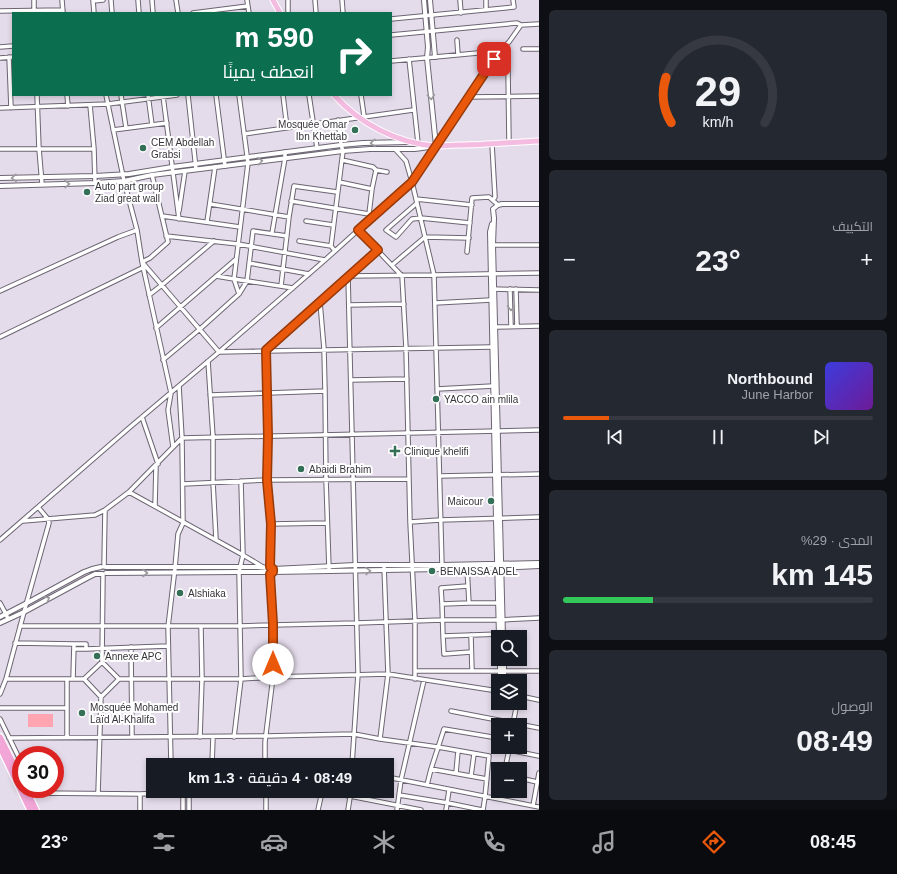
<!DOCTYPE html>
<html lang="ar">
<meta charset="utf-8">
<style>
body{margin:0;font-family:Arial,Cairo,sans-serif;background:#242831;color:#f1f3f6;direction:rtl;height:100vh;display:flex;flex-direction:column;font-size:15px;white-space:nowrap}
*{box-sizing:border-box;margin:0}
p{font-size:13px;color:#9ea1a6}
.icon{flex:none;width:22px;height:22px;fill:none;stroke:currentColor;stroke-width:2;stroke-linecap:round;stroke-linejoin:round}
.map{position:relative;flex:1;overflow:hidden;direction:ltr}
.panel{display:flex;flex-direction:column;gap:10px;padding:10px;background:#0d0f14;width:358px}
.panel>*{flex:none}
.top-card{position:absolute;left:12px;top:12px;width:380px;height:84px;border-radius:0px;box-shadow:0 2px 6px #0003;direction:rtl;background:#0b6e4f;color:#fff;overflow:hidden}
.fabs{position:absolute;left:491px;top:630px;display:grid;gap:8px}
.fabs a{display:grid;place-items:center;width:36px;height:36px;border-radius:0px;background:#171b24;box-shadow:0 2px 6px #0003;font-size:20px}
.speed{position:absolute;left:12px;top:746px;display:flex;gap:8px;font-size:20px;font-weight:700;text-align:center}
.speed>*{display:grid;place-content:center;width:52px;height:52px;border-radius:50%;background:#171b24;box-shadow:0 2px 6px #0003;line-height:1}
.speed .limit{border:6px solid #d22;background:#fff;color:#111}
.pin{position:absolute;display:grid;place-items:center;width:34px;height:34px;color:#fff;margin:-17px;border-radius:8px;box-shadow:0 2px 6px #0006}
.me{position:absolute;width:44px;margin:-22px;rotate:0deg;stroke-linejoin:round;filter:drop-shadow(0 0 3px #0008)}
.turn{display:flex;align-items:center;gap:14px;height:84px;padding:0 12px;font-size:18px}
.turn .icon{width:52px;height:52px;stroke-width:2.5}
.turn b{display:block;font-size:28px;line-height:34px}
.big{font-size:30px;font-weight:600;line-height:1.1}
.panel .tile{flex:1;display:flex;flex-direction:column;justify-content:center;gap:6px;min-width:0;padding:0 14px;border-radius:6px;background:#242831}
.panel .dial{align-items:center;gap:0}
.dial svg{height:104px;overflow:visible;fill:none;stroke:#363941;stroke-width:7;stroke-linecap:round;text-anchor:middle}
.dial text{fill:#f1f3f6;stroke:none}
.song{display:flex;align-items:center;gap:12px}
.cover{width:48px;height:48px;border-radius:6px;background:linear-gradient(135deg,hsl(240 70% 55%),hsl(280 70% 35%))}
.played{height:4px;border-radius:2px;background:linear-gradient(90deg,#ea580c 15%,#363941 15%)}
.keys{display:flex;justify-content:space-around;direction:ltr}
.heat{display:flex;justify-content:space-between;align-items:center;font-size:22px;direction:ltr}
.charge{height:6px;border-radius:3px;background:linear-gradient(90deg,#34c759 29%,#363941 0)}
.trip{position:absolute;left:146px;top:758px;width:248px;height:40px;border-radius:0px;background:#171b24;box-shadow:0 2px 6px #0003;font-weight:600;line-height:40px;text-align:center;direction:rtl}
.tabs{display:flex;height:64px;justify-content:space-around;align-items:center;background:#090b0e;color:#9ea1a6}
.tabs .icon{width:28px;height:28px}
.tabs .current{color:#ea580c}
.tabs b{font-size:18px;color:#f1f3f6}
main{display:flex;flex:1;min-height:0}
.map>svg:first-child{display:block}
</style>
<main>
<section class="panel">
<div class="tile dial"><svg viewBox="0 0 100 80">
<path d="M14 69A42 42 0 1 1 86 69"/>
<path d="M14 69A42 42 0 0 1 10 34" stroke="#ea580c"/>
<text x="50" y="56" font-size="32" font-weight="700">29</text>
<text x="50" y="72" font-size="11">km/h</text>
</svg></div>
<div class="tile"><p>التكييف</p>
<div class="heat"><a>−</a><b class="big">23°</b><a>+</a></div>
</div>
<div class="tile">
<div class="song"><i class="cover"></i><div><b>Northbound</b><p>June Harbor</p></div></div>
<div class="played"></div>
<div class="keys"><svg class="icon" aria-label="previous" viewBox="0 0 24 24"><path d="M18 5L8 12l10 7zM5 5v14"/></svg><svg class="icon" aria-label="pause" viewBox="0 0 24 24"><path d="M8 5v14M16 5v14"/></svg><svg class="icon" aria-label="next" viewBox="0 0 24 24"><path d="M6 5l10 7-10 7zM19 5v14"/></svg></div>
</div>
<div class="tile"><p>المدى · 29%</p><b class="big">145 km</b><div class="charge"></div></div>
<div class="tile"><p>الوصول</p><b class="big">08:49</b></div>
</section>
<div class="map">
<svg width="539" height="810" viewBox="0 0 539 810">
<rect width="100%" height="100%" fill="#e5dceb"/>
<path fill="#ffa5b1" d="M28 714H53V727H28Z"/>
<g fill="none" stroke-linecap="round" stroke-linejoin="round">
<g stroke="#6c6572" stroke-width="5.5">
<path id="minor" d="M34 0V13
M62 0 63 13
M93 0 94 13
M111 0 112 13
M138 0 139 13
M152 0 153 13
M176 0 178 13
M247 0 249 13
M288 0V13
M315 0 316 13
M342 0 343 13
M460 0 461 13
M486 0V10
M93 1 103 0
M0 11 63 10
M193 13 248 6
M391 19 514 7 513 0
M391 35 517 23 521 25 539 24
M457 40 458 55
M0 47 13 46
M523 49H539
M9 57 11 108
M0 58 13 57
M409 59 418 143
M391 61 435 57 499 51
M508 69 509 143
M37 95 39 149 42 184
M67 95 68 106
M106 95 124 181 137 230 142 262 171 393 168 410 173 447
M121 95 126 128
M148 95 152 125
M188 95 196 169
M216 95 225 166
M239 95 248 163 234 279 239 294
M283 95 287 128
M309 95 317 148
M361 95 364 116
M163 96 179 219
M468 97 539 96
M90 105 94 149 95 183
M0 108 108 104 177 95
M113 130 167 123
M244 134 413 110
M492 144 495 197 493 200
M0 149H94
M395 149 406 161 412 182 434 275 442 566
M342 160 373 167 376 170 387 172
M152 175 168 242 150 258 142 262 219 352 492 347
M339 182 372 189
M416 199 472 205
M291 201 375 215
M417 203 386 230 396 237 412 219 421 218 470 223
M210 204 289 217
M179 211 185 171
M369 214 372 189 376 170
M162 216 240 227
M306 221 333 225
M207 222 215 167
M358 230 402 276 406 348 410 522 415 621V679
M272 233 285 158V152
M166 236 238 244 325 260
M299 241 331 246 335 251
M493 245H539
M331 246 343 151 341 145 338 120
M467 252 472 198 489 197 498 205
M249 263 309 274
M392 265 425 237 469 238
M216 276 234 279 293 288
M281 286 289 217 294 186 337 192
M492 289 539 290
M510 289 511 326
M516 289 517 326
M0 291 118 237 137 230
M149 295 162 285 214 241
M320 302 324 349 325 391 326 479 329 569
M435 303 491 300
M349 305 404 304
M495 327 539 326
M156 328 236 259
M0 337 144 267
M163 360 200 329 239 294 247 281 253 231 287 236
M208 361 213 437V482L216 539
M351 380 407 379
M437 389 493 386
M210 395 325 391
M142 417 158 464
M440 476 539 474
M183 484 267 480 409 479
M129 492 243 555 263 567
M155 506 156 466
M23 521 95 515 105 510 129 492 182 438 539 430
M410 522 440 520 539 517
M271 524 327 523
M0 540 129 428 219 352 325 260 396 196 412 182 499 51 509 42 521 25
M104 567 105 510
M270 567 271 524 267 480 268 436 266 350 348 276 434 275 539 273
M467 567 469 603H498
M468 586 441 588 442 604 469 603
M0 603 6 614 8 619
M442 604 443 636 444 654 471 652
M20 626H240L273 625 357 623 442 620H499L539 618
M471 635 472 671
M443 636 501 634
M15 643 74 644 73 679
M131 647 132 737
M74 649H86V644H74
M86 649 168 646
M102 662 103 574
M415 671H539
M6 679H84
M67 679V737
M119 679 102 662 84 679 101 697 119 679H241L273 677 388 674 498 691
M0 694 6 679 24 612 49 523 48 519 38 507
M520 696 539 700
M0 708H67
M451 711 539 728
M0 719 21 762
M513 724 517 703
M200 737 202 679 201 627
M234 737 241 679 239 572 243 555 241 481
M9 738 266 736 354 734 380 739 388 674 384 566
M380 739 438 747 489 756 485 797 483 810
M509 747V750L539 756
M171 765 168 627 175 568 178 534 183 523 182 438 179 386
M212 765 213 737
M265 765V742L273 677V625L270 574
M265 765 324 764V765
M352 765 358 674 352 435 348 276 378 251
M431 769 487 779
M505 769 509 750
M456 773 458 751
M471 776 474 754
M387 777 539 807
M520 778 537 782
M427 785 431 769 444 729 498 738
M266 791V810
M293 791 322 792 350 796 421 810
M183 792V810
M98 794 101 697
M140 794V810
M28 795 36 793 140 794 200 791
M399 795 448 803 482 810
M499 799 500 791
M533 806 539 773
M189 810V792
M318 810 322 792
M348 810 351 791
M397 810 401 780 424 680
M446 810 449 790"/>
</g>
<g stroke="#6c6572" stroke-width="6">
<path id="tertiary" d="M430 0 435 57
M0 178 95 176 129 174 172 167 341 145 363 143 407 142
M0 186 95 183 124 181 152 175 343 151 370 149H415L436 146 427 58 428 47 424 0
M492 224 490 232 496 519 499 637
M106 567H257L268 568
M273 569V570L272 573 268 572V568L270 567 273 569 355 565H442L539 563
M273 572 497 568 539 566
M106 573 239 572H268
M0 617 27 603 84 572 92 569 101 567
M0 623 24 612 87 578 95 574H102
M503 637 493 245 494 218 493 209 498 205 502 204H539
M500 659V681
M504 659V681"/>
</g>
<g stroke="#fff" stroke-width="7">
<path id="primary" d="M273 0 280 13
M334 95C360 124 397 143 435 146 443 146 452 145 460 145 486 145 513 142 539 141"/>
</g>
<g stroke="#fff" stroke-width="8">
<path id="trunk" d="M0 737 21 779
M0 747 30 810
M26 789 36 810"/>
</g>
<use href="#minor" stroke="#fff" stroke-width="3.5"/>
<use href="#tertiary" stroke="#fff" stroke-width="4"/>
<use href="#primary" stroke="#f5bce2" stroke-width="5"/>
<use href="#trunk" stroke="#f2a6d8" stroke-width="5.5"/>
</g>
<defs><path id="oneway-chevron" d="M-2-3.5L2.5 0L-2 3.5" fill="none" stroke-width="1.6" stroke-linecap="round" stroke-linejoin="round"/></defs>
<g stroke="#9a999c">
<use href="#oneway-chevron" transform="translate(431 97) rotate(85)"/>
<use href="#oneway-chevron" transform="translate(373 143) rotate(179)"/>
<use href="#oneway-chevron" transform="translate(260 161) rotate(-7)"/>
<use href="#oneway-chevron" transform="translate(14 178) rotate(178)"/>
<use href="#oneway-chevron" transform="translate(67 184) rotate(-2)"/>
<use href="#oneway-chevron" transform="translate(511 308) rotate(90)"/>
<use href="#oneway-chevron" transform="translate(368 571) rotate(-2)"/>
<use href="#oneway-chevron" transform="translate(145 573)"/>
<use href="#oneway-chevron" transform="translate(47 599) rotate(-28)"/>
</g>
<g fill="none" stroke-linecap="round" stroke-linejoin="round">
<g stroke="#983908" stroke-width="10">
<path id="route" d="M273 664V624L270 574 273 572V569L270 567 271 524 267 480 268 436 266 350 378 250 358 230 412 182 494 59"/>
</g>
<use href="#route" stroke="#ea580c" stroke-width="7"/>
</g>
<g fill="#346f58" stroke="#fff" stroke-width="1.5">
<circle cx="355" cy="130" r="4"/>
<circle cx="143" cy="148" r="4"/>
<circle cx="87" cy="192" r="4"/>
<circle cx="436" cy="399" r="4"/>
<path d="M393 445h4v4h4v4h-4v4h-4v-4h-4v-4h4z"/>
<circle cx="301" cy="469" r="4"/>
<circle cx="491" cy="501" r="4"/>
<circle cx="432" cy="571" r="4"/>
<circle cx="180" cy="593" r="4"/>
<circle cx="97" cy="656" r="4"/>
<circle cx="82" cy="713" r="4"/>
</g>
<g text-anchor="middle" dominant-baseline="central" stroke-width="4" stroke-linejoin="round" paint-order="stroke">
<g font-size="10" fill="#363339" stroke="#fff" text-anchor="start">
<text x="347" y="124" text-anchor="end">Mosquée Omar<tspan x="347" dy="12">Ibn Khettab</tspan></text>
<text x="151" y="142">CEM Abdellah<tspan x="151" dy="12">Grabsi</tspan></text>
<text x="95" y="186">Auto part group<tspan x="95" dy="12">Ziad great wall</tspan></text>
<text x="444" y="399">YACCO ain mlila</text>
<text x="404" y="451">Clinique khelifi</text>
<text x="309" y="469">Abaidi Brahim</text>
<text x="483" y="501" text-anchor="end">Maicour</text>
<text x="440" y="571">BENAISSA ADEL</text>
<text x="188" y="593">Alshiaka</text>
<text x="105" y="656">Annexe APC</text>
<text x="90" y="707">Mosquée Mohamed<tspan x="90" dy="12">Laïd Al-Khalifa</tspan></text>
</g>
</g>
</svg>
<div class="fabs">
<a><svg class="icon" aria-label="search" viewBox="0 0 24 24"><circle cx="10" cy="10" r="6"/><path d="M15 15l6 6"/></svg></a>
<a><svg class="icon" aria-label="layers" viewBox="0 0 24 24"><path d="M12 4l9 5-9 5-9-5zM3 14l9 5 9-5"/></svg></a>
<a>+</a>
<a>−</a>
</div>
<div class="speed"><div class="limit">30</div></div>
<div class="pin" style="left:494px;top:59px;background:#d93025"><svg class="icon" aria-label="arrive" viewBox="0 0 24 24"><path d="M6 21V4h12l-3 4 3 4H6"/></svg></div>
<svg class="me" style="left:273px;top:664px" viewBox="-20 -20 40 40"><circle r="19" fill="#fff"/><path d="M0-13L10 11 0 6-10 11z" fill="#ea580c"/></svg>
<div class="trip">08:49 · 4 دقيقة · 1.3 km</div>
<div class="top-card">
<div class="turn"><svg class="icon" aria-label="right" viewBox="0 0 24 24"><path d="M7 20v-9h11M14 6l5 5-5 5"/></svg><div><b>590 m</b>انعطف يمينًا</div></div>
</div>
</div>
</main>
<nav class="tabs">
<b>08:45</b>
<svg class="icon current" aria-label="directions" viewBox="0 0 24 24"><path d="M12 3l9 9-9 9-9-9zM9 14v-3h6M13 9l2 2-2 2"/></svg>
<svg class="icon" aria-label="music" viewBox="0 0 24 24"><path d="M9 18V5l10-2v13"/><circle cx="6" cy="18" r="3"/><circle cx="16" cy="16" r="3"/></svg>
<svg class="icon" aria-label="phone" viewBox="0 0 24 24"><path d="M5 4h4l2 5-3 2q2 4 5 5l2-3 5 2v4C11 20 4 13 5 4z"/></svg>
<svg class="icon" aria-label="climate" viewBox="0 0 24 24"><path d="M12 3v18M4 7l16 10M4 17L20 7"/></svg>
<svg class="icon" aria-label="car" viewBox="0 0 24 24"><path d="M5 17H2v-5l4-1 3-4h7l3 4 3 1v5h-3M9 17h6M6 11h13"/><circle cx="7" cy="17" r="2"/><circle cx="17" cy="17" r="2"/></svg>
<svg class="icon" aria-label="filters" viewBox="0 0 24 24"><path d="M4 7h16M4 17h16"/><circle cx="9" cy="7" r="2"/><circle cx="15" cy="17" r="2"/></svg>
<b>23°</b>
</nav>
